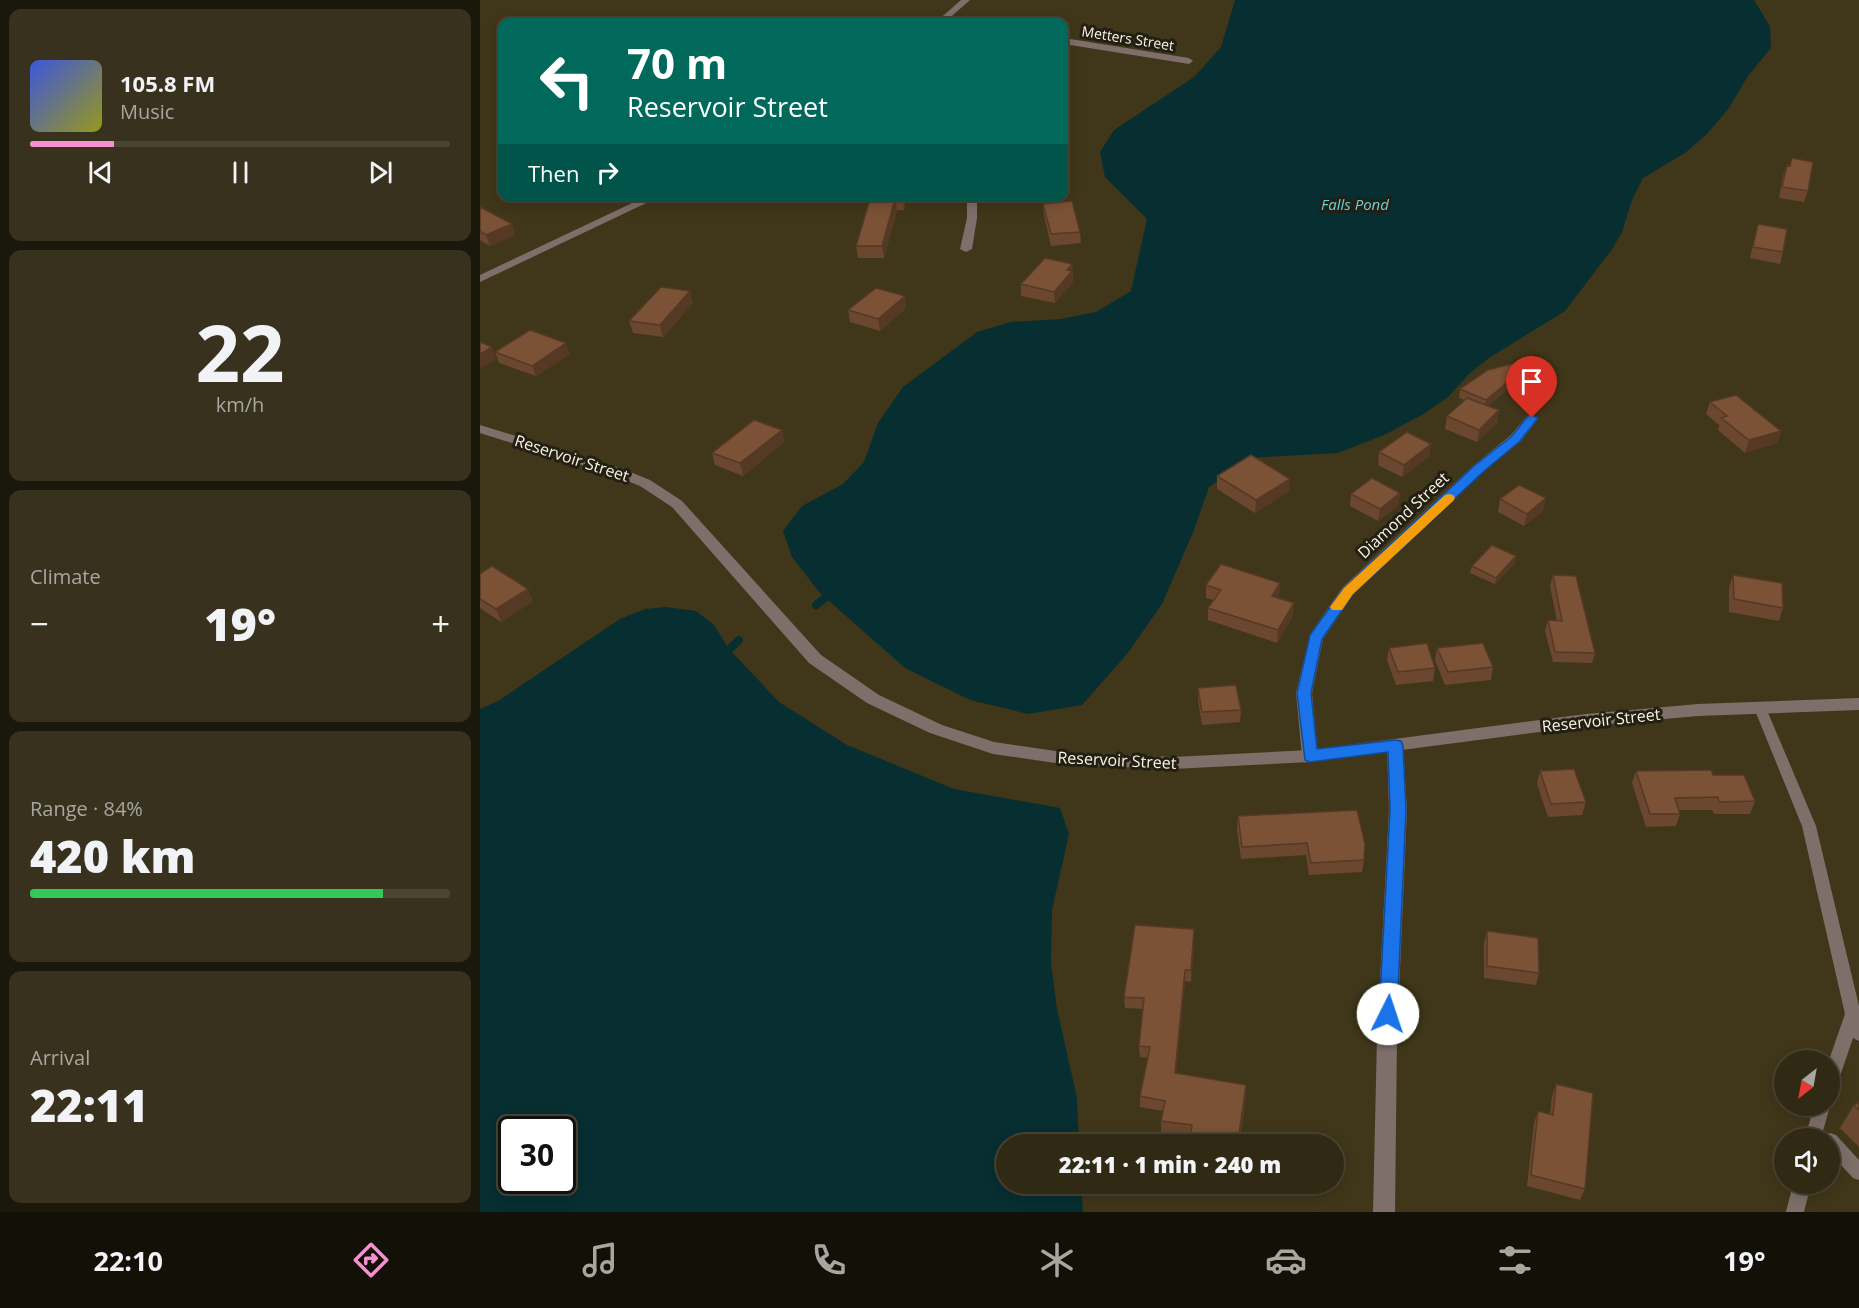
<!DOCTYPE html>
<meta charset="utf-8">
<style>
body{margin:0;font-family:"Open Sans",sans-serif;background:#38311d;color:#f1f3f6;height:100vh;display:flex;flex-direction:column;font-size:22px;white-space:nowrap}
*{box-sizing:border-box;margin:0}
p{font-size:20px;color:#a8a6a0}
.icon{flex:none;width:33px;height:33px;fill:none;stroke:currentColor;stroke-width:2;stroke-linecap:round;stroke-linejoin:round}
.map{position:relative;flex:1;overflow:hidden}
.details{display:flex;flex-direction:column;gap:9px;padding:9px;background:#1a170b;width:480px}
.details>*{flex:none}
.guide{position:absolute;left:18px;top:18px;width:570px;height:183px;border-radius:12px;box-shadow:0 3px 15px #0003,0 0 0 2px #4b4534;background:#00695c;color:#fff;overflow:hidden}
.needle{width:39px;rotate:211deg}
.fabs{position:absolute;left:1294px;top:1050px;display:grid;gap:12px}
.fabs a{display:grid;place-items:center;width:66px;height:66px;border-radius:50%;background:#302914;box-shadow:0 3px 15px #0003,0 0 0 2px #4b4534;font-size:30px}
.speed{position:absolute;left:18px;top:1116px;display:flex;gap:12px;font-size:30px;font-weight:700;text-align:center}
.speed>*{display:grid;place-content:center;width:78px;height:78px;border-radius:50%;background:#302914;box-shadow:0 3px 15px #0003,0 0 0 2px #4b4534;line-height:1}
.speed .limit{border:3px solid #111;border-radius:9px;background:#fff;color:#111}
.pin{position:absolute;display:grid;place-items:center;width:51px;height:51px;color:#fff;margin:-62px -26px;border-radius:50% 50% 50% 0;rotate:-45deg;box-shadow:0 0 6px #0007}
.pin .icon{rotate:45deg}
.me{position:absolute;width:66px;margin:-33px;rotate:4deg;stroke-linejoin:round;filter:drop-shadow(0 0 4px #0008)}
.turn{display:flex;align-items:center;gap:21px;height:126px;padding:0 30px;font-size:27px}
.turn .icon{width:78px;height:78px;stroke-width:2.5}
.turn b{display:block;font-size:42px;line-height:51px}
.then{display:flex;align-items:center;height:57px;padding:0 30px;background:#0003;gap:12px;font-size:22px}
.big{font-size:45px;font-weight:800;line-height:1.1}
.details .tile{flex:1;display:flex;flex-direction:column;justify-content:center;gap:9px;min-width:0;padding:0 21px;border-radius:12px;background:#38311d}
.details .dial{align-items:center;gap:0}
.dial b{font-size:78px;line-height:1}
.song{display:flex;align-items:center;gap:18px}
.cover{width:72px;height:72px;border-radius:9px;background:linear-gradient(135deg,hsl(230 70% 55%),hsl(60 70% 35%))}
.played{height:6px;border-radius:3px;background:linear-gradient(90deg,#f690cf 20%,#4b4534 20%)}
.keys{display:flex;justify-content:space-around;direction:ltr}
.heat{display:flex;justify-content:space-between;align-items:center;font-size:33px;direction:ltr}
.charge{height:9px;border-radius:4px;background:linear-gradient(90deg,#34c759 84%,#4b4534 0)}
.trip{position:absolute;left:516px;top:1134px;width:348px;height:60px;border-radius:30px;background:#302914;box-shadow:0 3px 15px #0003,0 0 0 2px #4b4534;font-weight:800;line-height:60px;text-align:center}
.menu{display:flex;height:96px;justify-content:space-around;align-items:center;background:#131008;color:#a8a6a0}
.menu .icon{width:42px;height:42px}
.menu .current{color:#f690cf}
.menu b{font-size:27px;color:#f1f3f6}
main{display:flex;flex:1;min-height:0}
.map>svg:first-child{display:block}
</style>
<main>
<section class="details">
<div class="tile">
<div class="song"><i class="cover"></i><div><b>105.8 FM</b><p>Music</p></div></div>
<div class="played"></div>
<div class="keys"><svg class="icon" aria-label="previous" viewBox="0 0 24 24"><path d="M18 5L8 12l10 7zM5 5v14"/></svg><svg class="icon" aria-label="pause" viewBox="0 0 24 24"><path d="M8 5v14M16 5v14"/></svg><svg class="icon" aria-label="next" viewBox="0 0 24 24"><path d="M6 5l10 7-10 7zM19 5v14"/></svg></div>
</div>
<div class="tile dial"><b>22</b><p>km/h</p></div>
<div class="tile"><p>Climate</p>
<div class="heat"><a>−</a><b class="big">19°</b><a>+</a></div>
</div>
<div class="tile"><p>Range · 84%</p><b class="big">420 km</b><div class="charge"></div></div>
<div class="tile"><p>Arrival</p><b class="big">22:11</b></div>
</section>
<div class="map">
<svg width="1379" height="1212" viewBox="0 0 1379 1212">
<rect width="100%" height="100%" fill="#40371a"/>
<path fill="#072e31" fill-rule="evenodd" d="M755 0H1274L1290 26 1291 48 1268 76 1249 108 1227 134 1205 153 1163 178 1152 200 1142 232 1133 248 1085 311 1009 358 990 373 967 398 942 415 904 435 858 453 769 458 729 487 714 530 682 604 647 654 602 705 548 714 490 700 425 668 340 593 312 557 303 531 322 506 363 484 384 462 398 423 423 387 497 332 531 322 581 319 616 312 651 291 667 219 625 177 620 152 634 130 714 77 741 47Z
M186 607 216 611 234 625 249 649 299 702 367 745 474 789 580 808 589 834 572 910 571 963 577 1009 597 1098 599 1144H526V1184H601L603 1212H0V709L18 701 140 619 165 609ZM32 1130H82V1180H32Z"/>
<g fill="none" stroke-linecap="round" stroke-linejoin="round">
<path stroke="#072e31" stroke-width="8" d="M336 605 354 591
M242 656 259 640"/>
<path fill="#7e6f6a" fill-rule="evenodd" d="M1280 703 1285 705 1286 708 1336 826 1379 1006V1041L1373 1038 1358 1082 1356 1087 1350 1089 1349 1060 1365 1014 1322 826 1274 708 1275 705Z
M1334 1106H1350L1341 1138H1325Z
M1350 1133 1356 1135 1379 1160V1180L1373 1178 1350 1153V1138H1343L1344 1135Z
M1313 1184H1331L1324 1212H1306Z"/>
<path fill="#7e6f6a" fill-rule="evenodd" d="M584 38 709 58 713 61 709 64 584 44Z
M487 196H497V218L492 249 486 252 480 249 487 218Z
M1052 415 1058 419 1041 441 1003 472 873 595 843 639 832 693 838 756 836 760 830 762 824 760 822 756 816 693 830 634 863 587 993 466 1031 435 1047 416Z
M915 740 921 742 923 746 927 810 917 1037 915 1212H893L897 1037 909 810 907 746 909 742Z"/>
<path fill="#7e6f6a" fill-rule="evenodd" d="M481 0H490L465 22H456Z
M167 196H181L0 282V275Z
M0 425 143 469 170 480 202 501 341 655 399 695 462 725 514 742 589 753 693 757 830 750 1106 714 1218 704 1379 698V710L1218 716 1106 726 830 762 693 769 589 765 513 754 450 733 387 703 329 663 192 507 160 486 133 475 0 433Z"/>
</g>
<path fill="#6a472e" d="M1312 158 1328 191 1324 202 1299 198 1303 176 1307 165H1310Z
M391 196H425L426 199 424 210H417L404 258H378L376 246Z
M563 204 600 232 601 243 571 246 564 215Z
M0 207 35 235 10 246 0 240Z
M1278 224 1303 252 1300 264 1270 258 1275 235Z
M592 264 593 282 575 303 541 296V284Z
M213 303 183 337 153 333 149 321Z
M426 308 400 331 370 322 368 310Z
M15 352 90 354 56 376 19 363Z
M1058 357 1056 365 1008 406 1019 410 1017 423 997 442 965 429 967 416 984 400 979 398 980 389Z
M1230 402 1301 431 1297 443 1265 453 1238 430 1239 425 1226 414Z
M302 430 304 442 263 476 235 465 232 453Z
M951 444 949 456 922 477 898 465 899 452Z
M737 476 809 491 775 513 737 489Z
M920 493 918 506 898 521 870 506 871 494Z
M1020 499 1063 511 1044 526 1018 512Z
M1036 556 1035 563 1015 584 990 573 992 566Z
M0 574 53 601 21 622 0 608Z
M1073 575 1115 653 1112 663 1073 662 1065 631 1068 620 1077 621 1070 586Z
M1253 575 1303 608 1299 621 1249 612V588Z
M800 583 799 595 798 598 813 616 797 643 728 620V608L734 600 726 598V585Z
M909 648 955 668 953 681 916 685 907 660Z
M957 648 1013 667 1011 680 965 685 955 660Z
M718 688 761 710 760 722 722 725 718 700Z
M1060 771 1106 802 1102 815 1068 817 1057 784Z
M1156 771 1233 775 1275 801 1270 814H1234L1232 810H1199L1200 814 1196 826 1166 827 1152 783Z
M758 816 884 860 882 872 829 875 826 855 761 859 757 829Z
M1007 931 1059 973 1056 985 1004 978V943Z
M714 941 711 982 705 981 696 1073 766 1096 759 1144H710L711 1136 681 1132V1121L683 1111 660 1107V1096L668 1058 660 1057 659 1046 663 1009 645 1008 644 997Z
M1076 1084 1105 1189 1100 1200 1047 1186 1054 1123 1058 1111 1070 1114 1072 1096Z
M1379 1102V1147L1360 1128 1374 1105Z"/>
<path fill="#563925" d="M423 196H425L426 199 424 210Z
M415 199 417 210 404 258 402 246Z
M32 224 35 235 10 246 6 235Z
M592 264 593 282 575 303 574 292 587 270Z
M210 291 213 303 183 337 180 325Z
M425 296 426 308 400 331 398 319Z
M86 343 90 354 56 376 52 366Z
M12 347 16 359 0 369V354Z
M1058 357 1056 365 1004 409 1006 400Z
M1019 410 1017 423 997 442 999 430Z
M302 430 304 442 263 476 260 463Z
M1301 431 1297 443 1265 453 1269 440Z
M951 444 949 456 922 477 924 465Z
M810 479 809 491 775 513 776 500Z
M920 493 918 506 898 521 900 509Z
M1066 498 1063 511 1044 526 1047 514Z
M1036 556 1035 563 1015 584 1016 578Z
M800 583 799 595 791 608 792 596Z
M48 589 53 601 21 622 16 609Z
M814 603 813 616 797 643 798 630Z
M714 929V941L711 982V970Z
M705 970V981L695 1084V1073Z
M766 1085V1096L758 1144Z"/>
<path fill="#7b5235" stroke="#563925" stroke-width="1.5" d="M1312 158 1333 162 1328 191 1302 187 1307 165 1310 166Z
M391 196H423L422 199H415L402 246H376Z
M592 201 600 232 571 234 563 204Z
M0 207 32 224 6 235 0 231Z
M1278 224 1307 229 1303 252 1273 247Z
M565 258 592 264 587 270 592 271 574 292 541 284Z
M181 287 210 291 180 325 149 321Z
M396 288 425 296 398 319 368 310Z
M50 330 86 343 52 366 15 352Z
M0 342 12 347 0 354Z
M1058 357 1006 400 980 389 1008 370Z
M1256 395 1301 431 1269 440 1241 418 1247 416 1230 402Z
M987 398 1019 410 999 430 967 416Z
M274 420 302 430 260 463 232 453Z
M927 432 951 444 924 465 899 452Z
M771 455 810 479 776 500 737 476Z
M892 478 920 493 900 509 871 494Z
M1039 485 1066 498 1047 514 1020 499Z
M1012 545 1036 556 1016 578 992 566Z
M741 564 800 583 792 596 814 603 798 630 728 608 741 590 726 585Z
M12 566 48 589 16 609 0 599V574Z
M1073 575 1096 576 1115 653 1075 652 1068 620 1082 621Z
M1253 575 1302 583 1303 608 1254 599Z
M947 643 955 668 918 672 909 648Z
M1003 643 1013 667 968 672 957 648Z
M756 685 761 710 722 712 718 688Z
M1094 769 1106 802 1071 804 1060 771Z
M1231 770 1233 775H1264L1275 801 1239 802 1238 797 1195 798 1200 814H1170L1156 771Z
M877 810 885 844 884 860 831 863 827 843 762 847 758 816Z
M655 925 714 929 711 970H705L695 1073 766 1085 758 1141 711 1133 712 1125 681 1121 685 1101 660 1096 670 1047 659 1046 664 998 644 997Z
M1007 931 1058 938 1059 973 1007 966Z
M1076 1084 1113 1093 1105 1189 1051 1175 1058 1111 1073 1115Z
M1379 1102V1110L1374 1105Z"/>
<path fill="#1a73e8" stroke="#114b97" stroke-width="1.5" d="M1052 415 1058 418 1040 441 1003 472 873 594 842 639 831 693 837 749 915 740 921 741 923 746 926 810 917 1014 914 1020 908 1022 902 1020 899 1014 910 810 908 752 830 762 825 760 817 693 830 635 864 588 994 466 1032 436 1048 416Z"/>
<path fill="#f59e0b" d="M969 494 973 495 975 498 973 501 873 594 862 610H852L850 607 864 588 965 495Z"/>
<g text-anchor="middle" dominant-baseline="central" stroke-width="6" stroke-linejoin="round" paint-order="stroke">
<g font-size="14" fill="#f9f4e3" stroke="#231f12">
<text transform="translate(648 38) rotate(9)">Metters Street</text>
</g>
<g font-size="15" font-style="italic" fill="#66d2db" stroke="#231f12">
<text x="875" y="204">Falls Pond</text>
</g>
<g font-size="16" fill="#f9f4e3" stroke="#231f12">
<text transform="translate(92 458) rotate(18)">Reservoir Street</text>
<text transform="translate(923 515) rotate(-43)">Diamond Street</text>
<text transform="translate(1121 720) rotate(-6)">Reservoir Street</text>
<text transform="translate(637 760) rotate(3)">Reservoir Street</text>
</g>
</g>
</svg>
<div class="fabs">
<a><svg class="needle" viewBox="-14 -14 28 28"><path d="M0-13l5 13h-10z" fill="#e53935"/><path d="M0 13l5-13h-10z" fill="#a8a6a0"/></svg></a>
<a><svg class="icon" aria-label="sound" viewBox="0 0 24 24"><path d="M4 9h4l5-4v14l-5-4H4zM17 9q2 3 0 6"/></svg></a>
</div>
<div class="speed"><div class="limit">30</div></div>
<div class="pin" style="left:1052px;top:418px;background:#d93025"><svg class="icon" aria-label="arrive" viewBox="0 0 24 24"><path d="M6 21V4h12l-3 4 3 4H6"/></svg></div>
<svg class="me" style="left:908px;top:1014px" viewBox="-20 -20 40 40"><circle r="19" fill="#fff"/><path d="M0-13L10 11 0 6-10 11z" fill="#1a73e8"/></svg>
<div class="trip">22:11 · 1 min · 240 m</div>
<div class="guide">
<div class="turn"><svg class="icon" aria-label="left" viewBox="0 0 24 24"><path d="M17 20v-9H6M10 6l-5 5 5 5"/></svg><div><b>70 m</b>Reservoir Street</div></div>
<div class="then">Then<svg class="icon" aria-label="right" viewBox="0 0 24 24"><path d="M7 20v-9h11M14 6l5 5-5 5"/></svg></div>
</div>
</div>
</main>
<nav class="menu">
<b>22:10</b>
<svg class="icon current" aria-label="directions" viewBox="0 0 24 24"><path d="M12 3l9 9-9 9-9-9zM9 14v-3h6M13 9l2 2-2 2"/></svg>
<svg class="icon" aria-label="music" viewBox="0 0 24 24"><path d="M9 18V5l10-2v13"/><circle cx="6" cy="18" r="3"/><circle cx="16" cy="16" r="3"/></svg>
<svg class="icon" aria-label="phone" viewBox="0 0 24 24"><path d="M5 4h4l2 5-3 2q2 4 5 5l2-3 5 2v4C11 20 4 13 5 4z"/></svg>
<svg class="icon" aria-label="climate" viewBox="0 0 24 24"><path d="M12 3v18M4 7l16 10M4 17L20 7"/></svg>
<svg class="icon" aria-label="car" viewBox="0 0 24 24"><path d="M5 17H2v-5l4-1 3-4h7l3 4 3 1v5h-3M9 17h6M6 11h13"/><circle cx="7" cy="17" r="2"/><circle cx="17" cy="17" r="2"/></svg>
<svg class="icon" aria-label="filters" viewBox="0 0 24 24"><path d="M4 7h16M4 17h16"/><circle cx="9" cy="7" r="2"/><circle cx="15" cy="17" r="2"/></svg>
<b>19°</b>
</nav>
